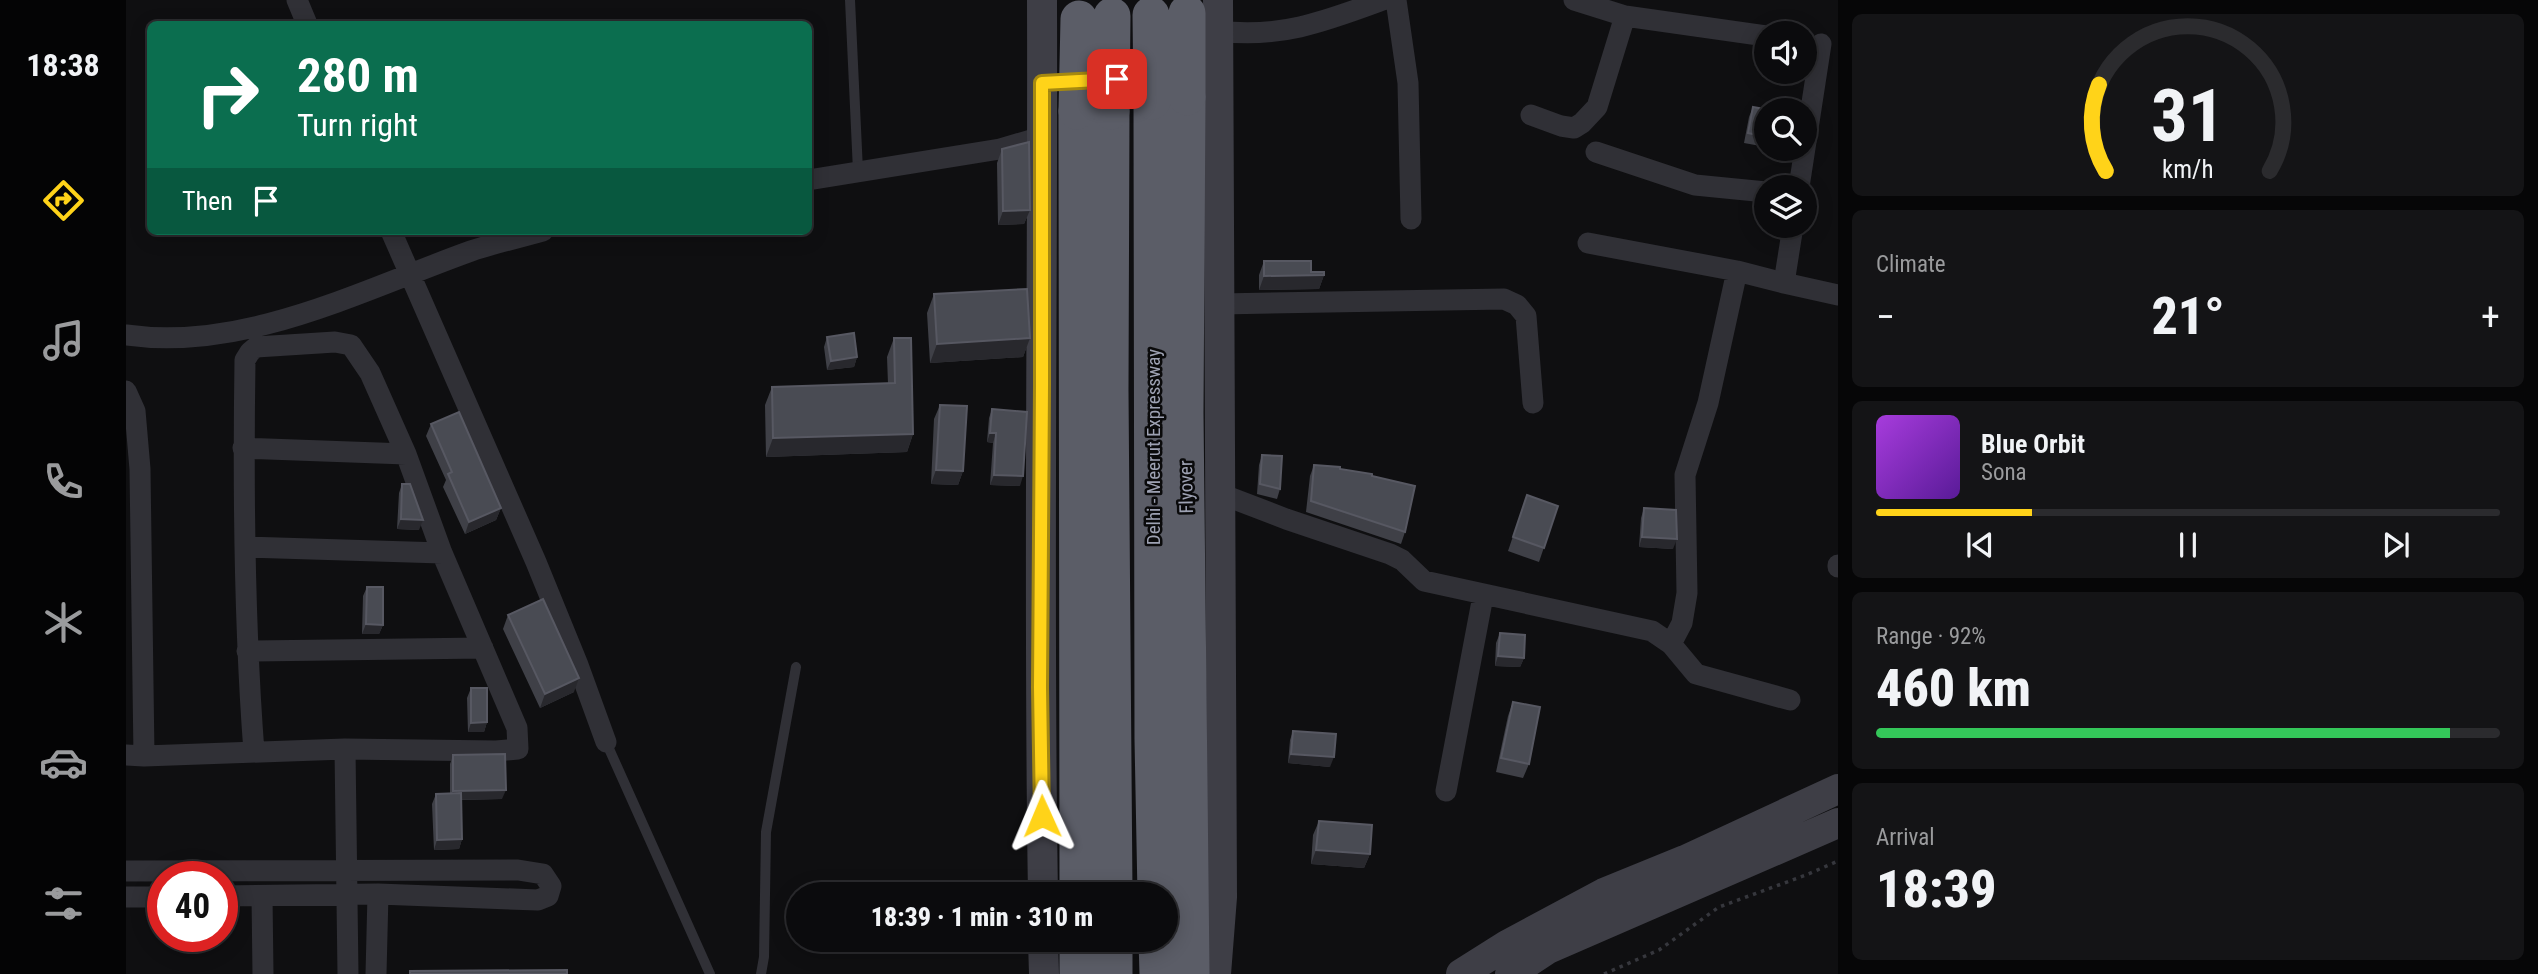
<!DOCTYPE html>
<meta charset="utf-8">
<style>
body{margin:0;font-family:"Roboto Condensed",sans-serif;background:#141416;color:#f1f3f6;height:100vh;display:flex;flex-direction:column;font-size:26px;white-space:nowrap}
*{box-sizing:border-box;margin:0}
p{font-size:23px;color:#9a9b9d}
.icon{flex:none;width:38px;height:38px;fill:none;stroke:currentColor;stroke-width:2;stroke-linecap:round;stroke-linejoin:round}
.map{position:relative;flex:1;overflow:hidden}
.panel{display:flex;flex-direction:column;gap:14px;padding:14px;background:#060607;width:700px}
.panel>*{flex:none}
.banner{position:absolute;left:21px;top:21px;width:665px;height:214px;border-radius:10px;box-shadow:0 4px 18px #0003,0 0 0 2px #2b2b2e;background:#0b6e4f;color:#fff;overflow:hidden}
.fabs{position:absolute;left:1628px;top:21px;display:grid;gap:14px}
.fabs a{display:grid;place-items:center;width:63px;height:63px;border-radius:50%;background:#0b0b0d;box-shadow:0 4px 18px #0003,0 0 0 2px #2b2b2e;font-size:35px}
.speed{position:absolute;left:21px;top:861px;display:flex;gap:14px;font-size:35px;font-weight:700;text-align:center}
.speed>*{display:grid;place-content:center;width:91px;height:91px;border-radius:50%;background:#0b0b0d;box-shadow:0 4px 18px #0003,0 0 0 2px #2b2b2e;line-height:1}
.speed .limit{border:10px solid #d22;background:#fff;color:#111}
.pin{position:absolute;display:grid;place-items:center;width:60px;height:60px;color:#fff;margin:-30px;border-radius:14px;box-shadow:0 4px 10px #0006}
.me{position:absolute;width:77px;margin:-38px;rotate:359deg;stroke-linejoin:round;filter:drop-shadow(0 0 5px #0008)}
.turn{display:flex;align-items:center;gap:24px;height:147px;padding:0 35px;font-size:32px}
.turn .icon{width:91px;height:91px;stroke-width:2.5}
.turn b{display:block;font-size:49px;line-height:60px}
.then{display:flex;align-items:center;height:66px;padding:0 35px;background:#0003;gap:14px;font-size:26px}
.big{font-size:52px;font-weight:800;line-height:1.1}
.panel .card{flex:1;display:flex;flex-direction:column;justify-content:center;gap:10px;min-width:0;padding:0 24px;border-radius:10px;background:#141416}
.panel .dial{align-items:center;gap:0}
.dial svg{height:182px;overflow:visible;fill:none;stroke:#2b2b2e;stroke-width:7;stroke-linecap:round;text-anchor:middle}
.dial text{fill:#f1f3f6;stroke:none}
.song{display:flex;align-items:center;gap:21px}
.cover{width:84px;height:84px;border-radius:10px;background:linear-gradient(135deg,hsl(280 70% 55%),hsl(270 70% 35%))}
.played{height:7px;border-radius:4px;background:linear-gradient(90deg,#ffd319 25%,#2b2b2e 25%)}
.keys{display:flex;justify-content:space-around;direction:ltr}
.heat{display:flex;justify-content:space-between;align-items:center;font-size:38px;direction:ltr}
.charge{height:10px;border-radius:5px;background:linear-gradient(90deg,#34c759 92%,#2b2b2e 0)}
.trip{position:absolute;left:660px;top:882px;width:392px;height:70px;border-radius:35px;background:#0b0b0d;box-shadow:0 4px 18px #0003,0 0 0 2px #2b2b2e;font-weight:800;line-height:70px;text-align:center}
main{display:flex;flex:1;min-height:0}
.menu{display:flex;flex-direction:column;width:126px;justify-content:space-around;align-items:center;background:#040405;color:#9a9b9d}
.menu .icon{width:49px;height:49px}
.menu .on{color:#ffd319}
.menu b{font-size:32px;color:#f1f3f6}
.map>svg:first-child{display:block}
</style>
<main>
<nav class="menu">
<b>18:38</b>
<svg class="icon on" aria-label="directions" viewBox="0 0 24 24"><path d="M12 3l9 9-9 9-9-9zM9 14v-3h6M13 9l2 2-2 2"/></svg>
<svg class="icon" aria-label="music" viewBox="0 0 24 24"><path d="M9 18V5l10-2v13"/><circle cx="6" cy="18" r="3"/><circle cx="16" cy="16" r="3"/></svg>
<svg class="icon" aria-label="phone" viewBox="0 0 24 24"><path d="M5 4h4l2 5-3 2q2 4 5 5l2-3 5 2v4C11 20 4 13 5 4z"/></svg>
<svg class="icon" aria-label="climate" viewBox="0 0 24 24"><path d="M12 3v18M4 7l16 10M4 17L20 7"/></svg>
<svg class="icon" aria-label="car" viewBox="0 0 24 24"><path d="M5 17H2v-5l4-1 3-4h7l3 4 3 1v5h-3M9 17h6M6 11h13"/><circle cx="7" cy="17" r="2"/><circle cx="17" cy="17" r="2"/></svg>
<svg class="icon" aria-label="filters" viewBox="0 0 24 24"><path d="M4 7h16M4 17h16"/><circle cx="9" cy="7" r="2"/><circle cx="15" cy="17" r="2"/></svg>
</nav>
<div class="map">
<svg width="1712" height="974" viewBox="0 0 1712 974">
<rect width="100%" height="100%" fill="#0f0f11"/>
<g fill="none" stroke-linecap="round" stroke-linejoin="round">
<path stroke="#36373d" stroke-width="3.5" stroke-dasharray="3.5 5" stroke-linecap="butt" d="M1478 974 1533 950 1593 907 1680 875 1712 861"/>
<path stroke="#303036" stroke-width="10" d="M724 0 732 171
M480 742 584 974
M635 974 638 957 640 832 670 667"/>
<path stroke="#303036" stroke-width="21" d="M171 0 181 24
M1270 0 1282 83 1285 219
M1448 0 1499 16 1640 36
M1092 31C1154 39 1200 21 1257 0
M1405 115 1435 126 1448 128 1456 123 1471 107 1499 16
M1470 152 1569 185 1640 192
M682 180 874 149 915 137
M1673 187 1695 44
M265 231 410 562 452 665 480 742
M1462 243 1611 271 1658 283 1667 226
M1658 283 1712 295
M1094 304 1378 299 1391 305 1400 316 1407 403
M0 335C118 352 236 290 345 251 368 243 393 238 417 231
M0 391 9 411
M0 411H9L14 469 18 756
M117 448 280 454
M1095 494 1160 519 1264 554 1276 560 1298 581 1526 631 1545 644 1570 674 1664 700
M119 547 316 553
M1712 567V565
M1545 644 1556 623 1561 593 1559 475 1582 403 1611 271
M121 651 357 648
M219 749 222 974
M0 755 18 756 219 749 370 751 392 749 391 728 316 553 280 454 244 373 225 345 209 342 130 347 124 352 119 360C117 491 118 621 128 752
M1320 791 1357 596
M0 871 392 870 417 874 425 886 422 896 412 900 252 894 96 896
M136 896 137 974
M0 897H37
M250 974 252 894"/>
<path stroke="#3e3e46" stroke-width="30" d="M916 0C917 298 912 596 917 894
M917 940 918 974
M1090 974 1096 897 1092 0
M1335 974 1381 945 1478 893 1559 860 1712 789
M1384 974 1422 949 1712 823"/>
<path stroke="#5b5d67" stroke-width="37" d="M1061 97 1059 413 1065 974
M1026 101 1027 739 1030 894
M951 111 952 894
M985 111 984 391 988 894
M952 940V974
M988 940V974
M1031 940 1032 974"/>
<path stroke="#5b5d67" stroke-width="37" d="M1025 15 1026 101
M1061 97V13
M951 111 953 19
M985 111 986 16"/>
</g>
<path fill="#3f4047" d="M1627 107 1640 110V147L1618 143 1623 117Z
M876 149 904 210 898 224 872 225 871 163Z
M1138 261 1198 275 1193 289 1133 290V275Z
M808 294 904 338 897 357 804 363 801 313Z
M701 337 731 357 728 367 701 370 698 347Z
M768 338 787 434 781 452 640 457 639 405 646 387 762 384 761 357Z
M814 405 837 471 832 485 805 484 808 419Z
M866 409 894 486 864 485 867 443 861 442 863 418Z
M305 424 375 508 370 520 339 534 317 487 320 480 300 436Z
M1136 455 1154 489 1151 499 1131 494 1133 465Z
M1188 465 1246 476 1279 532 1275 544 1180 512 1184 476Z
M276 484 293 530 271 529 273 493Z
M1401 495 1432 506 1413 562 1382 551Z
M1518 508 1547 549 1513 547 1515 518Z
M241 587 257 625 253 634H236L237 596Z
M382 615 448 692 414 708 377 629Z
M1374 633 1398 658 1394 667 1369 666 1370 643Z
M345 688 361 722 358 732H342L341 698Z
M1387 702 1403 764 1397 778 1370 772 1382 716Z
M1167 731 1204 767 1162 763 1164 740Z
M327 755 376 799 335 800 336 839 333 849 308 850 306 804 310 794H324V764Z
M1193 821 1244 854 1238 868 1185 864 1187 835Z"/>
<path fill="#28282d" d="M904 210 898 224 872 225 877 211Z
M1198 275 1193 289 1133 290 1138 276Z
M904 338 897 357 804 363 811 344Z
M731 357 728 367 701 370 705 361Z
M864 433H870L867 443 861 442Z
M787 434 781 452 640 457 647 438Z
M810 470 837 471 832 485 805 484Z
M868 475 897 476 894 486 864 485Z
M375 508 370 520 339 534 343 522Z
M275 519 297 520 293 530 271 529Z
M1516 537 1551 539 1547 549 1513 547Z
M240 624 257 625 253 634H236Z
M1372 656 1398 658 1394 667 1369 666Z
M453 678 448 692 414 708 419 694Z
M361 722 358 732H342L345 723Z
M1165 754 1208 757 1204 767 1162 763Z
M380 790 376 799 324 800 327 791Z
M336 839 333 849 308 850 311 840Z
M1190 850 1244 854 1238 868 1185 864Z"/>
<path fill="#494b53" stroke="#575862" stroke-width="2" d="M1627 107 1644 110H1640V137L1622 133Z
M903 142 904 210 877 211 876 149Z
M1138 261H1185V272H1198V275L1138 276Z
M901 289 904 338 811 344 808 294Z
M728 333 731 357 705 361 701 337Z
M768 338H785L787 434 647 438 646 387 769 383Z
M814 405 841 406 837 471 810 470Z
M866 409 901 412 897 476 868 475 870 433H864Z
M333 412 375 508 343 522 322 474 326 472 305 424Z
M1136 455 1156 456 1154 489 1134 484Z
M1188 465 1214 467V469L1246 474V476L1289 486 1279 532 1185 501Z
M276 484H284L297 520 275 519Z
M1401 495 1432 506 1418 548 1387 537Z
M1518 508 1550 510 1551 539 1516 537Z
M241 587H257V625L240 624Z
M417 599 453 678 419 694 382 615Z
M1374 633 1399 635 1398 658 1372 656Z
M345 688H361V722L345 723Z
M1387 702 1414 707 1403 764 1375 758Z
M1167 731 1210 734 1208 757 1165 754Z
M379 754 380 790 327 791V755Z
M335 793 336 839 311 840 310 794Z
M1193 821 1246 825 1244 854 1190 850Z
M441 970V974H284V971Z"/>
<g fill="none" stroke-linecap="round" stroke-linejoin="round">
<g stroke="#a68910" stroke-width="18">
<path id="route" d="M916 816 914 687 916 385V83L991 79"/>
</g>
<use href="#route" stroke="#ffd319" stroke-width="12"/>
</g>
<g text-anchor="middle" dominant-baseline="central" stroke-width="5" stroke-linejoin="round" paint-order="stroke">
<g font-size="19" fill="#9ea2b3" stroke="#0a0a0b">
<text transform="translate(1027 447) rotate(-90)">Delhi - Meerut Expressway</text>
<text transform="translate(1060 487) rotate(-91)">Flyover</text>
</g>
</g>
</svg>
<div class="fabs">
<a><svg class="icon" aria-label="sound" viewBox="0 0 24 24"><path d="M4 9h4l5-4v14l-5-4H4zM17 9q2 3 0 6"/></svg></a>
<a><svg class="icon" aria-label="search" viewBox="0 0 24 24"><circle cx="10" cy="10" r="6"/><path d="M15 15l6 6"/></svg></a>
<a><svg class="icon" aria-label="layers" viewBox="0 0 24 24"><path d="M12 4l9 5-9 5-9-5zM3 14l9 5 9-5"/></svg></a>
</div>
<div class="speed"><div class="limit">40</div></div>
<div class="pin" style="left:991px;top:79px;background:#d93025"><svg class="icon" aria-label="arrive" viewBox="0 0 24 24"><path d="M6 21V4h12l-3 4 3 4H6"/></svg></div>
<svg class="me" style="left:916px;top:816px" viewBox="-20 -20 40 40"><path d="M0-17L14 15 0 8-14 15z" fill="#ffd319" stroke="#fff" stroke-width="4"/></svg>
<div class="trip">18:39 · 1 min · 310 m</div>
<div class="banner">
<div class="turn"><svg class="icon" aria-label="right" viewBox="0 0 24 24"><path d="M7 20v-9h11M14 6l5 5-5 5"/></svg><div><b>280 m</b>Turn right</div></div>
<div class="then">Then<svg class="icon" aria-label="arrive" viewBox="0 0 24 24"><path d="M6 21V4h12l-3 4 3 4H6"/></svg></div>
</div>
</div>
<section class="panel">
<div class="card dial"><svg viewBox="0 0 100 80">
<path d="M14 69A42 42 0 1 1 86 69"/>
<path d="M14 69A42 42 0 0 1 11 31" stroke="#ffd319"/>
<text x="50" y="56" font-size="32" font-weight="700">31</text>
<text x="50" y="72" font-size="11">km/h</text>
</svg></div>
<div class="card"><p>Climate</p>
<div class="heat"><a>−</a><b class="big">21°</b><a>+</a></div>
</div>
<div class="card">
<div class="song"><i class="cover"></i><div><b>Blue Orbit</b><p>Sona</p></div></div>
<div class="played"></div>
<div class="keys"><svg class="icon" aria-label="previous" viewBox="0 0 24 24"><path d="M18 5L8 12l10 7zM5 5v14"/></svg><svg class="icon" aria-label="pause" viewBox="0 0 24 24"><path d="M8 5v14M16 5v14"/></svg><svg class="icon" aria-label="next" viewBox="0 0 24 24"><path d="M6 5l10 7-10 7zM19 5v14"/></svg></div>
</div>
<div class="card"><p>Range · 92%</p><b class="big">460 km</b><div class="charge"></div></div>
<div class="card"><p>Arrival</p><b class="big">18:39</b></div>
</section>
</main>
